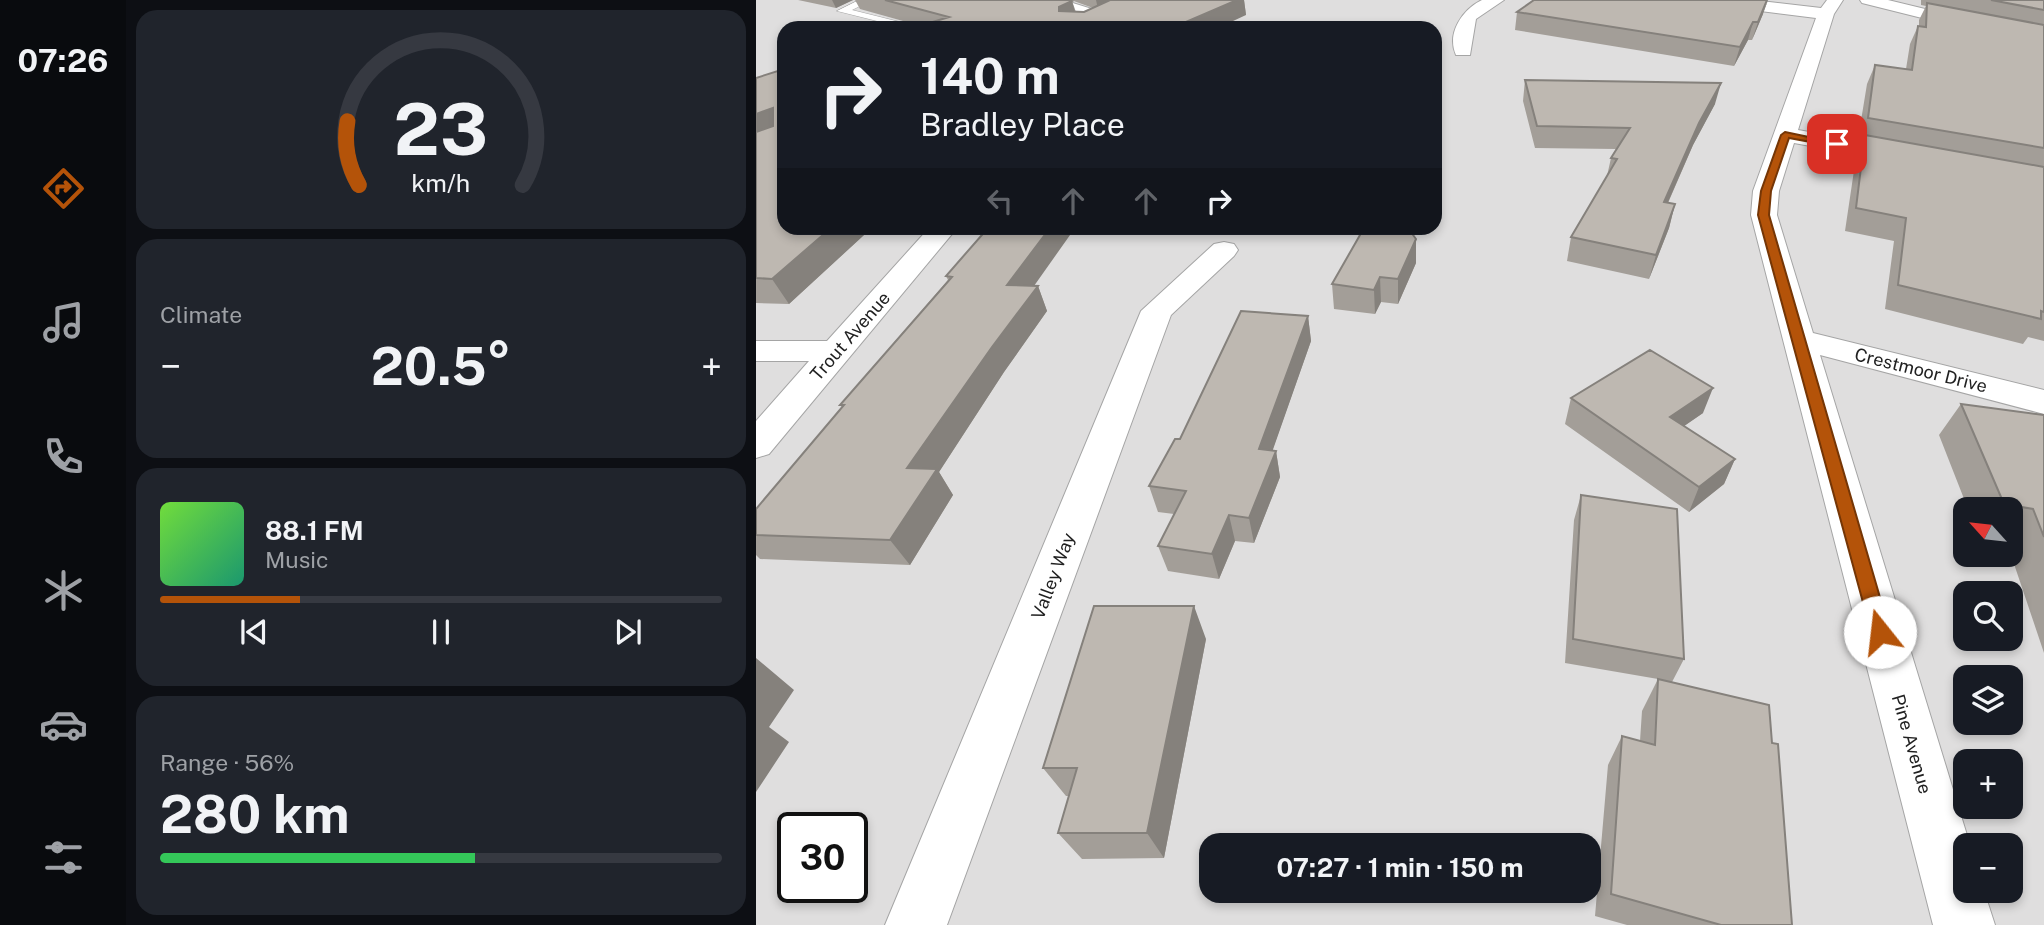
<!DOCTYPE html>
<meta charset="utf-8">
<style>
body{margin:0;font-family:"Public Sans",sans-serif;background:#20242c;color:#f1f3f6;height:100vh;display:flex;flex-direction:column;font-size:26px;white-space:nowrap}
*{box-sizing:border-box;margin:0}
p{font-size:23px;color:#9ea1a6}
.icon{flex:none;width:38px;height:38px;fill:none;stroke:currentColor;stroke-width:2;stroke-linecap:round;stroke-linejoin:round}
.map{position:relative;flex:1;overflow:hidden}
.sheet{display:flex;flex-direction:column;gap:10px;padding:10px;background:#0d0f14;width:630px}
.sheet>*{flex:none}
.banner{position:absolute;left:21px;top:21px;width:665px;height:214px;border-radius:21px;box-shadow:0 4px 10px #0003;background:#171b24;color:#f1f3f6;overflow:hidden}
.needle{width:46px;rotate:297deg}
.controls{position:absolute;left:1197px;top:497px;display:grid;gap:14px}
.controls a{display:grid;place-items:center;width:70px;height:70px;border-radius:14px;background:#171b24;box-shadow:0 4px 10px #0003;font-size:35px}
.speed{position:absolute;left:21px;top:812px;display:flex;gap:14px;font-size:35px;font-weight:700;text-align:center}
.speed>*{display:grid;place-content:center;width:91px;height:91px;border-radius:50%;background:#171b24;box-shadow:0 4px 10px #0003;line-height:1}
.speed .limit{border:4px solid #111;border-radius:10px;background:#fff;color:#111}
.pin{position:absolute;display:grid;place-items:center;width:60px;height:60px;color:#fff;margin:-30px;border-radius:14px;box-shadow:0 4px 10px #0006}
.me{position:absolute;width:77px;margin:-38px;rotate:344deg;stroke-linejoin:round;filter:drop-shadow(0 0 5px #0008)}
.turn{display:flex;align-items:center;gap:24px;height:147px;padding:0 28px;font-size:32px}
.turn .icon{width:91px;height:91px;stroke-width:2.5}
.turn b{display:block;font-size:49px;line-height:60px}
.lanes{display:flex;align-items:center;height:66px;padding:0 28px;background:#0003;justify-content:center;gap:35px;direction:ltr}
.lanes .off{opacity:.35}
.big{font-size:52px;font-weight:700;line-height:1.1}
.sheet .tile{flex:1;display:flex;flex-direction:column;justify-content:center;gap:10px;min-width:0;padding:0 24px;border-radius:21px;background:#20242c}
.sheet .dial{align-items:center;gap:0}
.dial svg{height:182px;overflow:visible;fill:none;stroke:#363941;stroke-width:7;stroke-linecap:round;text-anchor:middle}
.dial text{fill:#f1f3f6;stroke:none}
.song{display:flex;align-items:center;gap:21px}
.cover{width:84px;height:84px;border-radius:10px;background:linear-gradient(135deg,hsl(100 70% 55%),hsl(160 70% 35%))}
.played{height:7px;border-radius:4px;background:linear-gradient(90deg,#b45309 25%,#363941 25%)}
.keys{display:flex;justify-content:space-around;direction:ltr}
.heat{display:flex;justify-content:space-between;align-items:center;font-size:38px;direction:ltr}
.charge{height:10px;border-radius:5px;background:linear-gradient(90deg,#34c759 56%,#363941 0)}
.trip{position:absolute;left:443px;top:833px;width:402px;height:70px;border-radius:21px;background:#171b24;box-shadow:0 4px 10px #0003;font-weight:700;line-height:70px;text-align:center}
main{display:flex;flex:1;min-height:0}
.dock{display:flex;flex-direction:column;width:126px;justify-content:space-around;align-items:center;background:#090b0e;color:#9ea1a6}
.dock .icon{width:49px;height:49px}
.dock .active{color:#b45309}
.dock b{font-size:32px;color:#f1f3f6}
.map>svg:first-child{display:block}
</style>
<main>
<nav class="dock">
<b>07:26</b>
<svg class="icon active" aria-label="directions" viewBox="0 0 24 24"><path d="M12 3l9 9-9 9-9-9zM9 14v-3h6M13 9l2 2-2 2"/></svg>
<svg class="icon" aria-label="music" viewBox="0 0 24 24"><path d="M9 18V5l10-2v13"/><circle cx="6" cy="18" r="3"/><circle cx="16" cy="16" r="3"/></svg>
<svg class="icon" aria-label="phone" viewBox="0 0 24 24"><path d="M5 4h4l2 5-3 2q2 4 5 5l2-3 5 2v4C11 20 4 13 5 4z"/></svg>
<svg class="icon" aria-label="climate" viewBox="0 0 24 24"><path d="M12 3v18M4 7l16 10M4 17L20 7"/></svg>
<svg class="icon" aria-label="car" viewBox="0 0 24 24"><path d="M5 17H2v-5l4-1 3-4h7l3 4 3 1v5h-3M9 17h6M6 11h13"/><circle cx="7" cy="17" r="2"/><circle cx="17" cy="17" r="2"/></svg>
<svg class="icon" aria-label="filters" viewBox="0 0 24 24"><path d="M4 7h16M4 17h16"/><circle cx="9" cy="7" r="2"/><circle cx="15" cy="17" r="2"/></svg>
</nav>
<section class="sheet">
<div class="tile dial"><svg viewBox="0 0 100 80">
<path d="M14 69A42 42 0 1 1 86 69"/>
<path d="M14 69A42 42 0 0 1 9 41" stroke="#b45309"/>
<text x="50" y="56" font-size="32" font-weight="700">23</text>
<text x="50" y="72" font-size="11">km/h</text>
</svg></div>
<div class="tile"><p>Climate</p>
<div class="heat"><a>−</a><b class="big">20.5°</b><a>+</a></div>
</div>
<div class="tile">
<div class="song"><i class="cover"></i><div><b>88.1 FM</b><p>Music</p></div></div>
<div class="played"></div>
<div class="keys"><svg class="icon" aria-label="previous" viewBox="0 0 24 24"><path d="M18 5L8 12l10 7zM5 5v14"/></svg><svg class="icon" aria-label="pause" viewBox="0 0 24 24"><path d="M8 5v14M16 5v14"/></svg><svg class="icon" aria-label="next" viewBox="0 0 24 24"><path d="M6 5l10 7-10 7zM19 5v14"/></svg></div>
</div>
<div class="tile"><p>Range · 56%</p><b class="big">280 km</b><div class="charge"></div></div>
</section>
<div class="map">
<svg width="1288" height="925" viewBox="0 0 1288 925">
<rect width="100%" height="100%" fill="#f1efe8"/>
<path fill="#dfdede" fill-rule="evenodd" d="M0 0H1288V925H0ZM28 28H679V228H28ZM1209 509H1255V555H1209ZM1209 593H1255V639H1209ZM1209 677H1255V723H1209ZM1209 761H1255V807H1209ZM37 828H96V887H37ZM455 845H833V891H455ZM1209 845H1255V891H1209Z"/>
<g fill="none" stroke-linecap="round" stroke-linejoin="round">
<g stroke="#a5a5a5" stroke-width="1">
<path id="service" d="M103 0H116L96 10 168 28H149L81 11Z"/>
</g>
<g stroke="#a5a5a5" stroke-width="2">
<path id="minor" d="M291 0H307L349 13 351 17 343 22 337 21 293 7Z
M726 0H748L720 19 714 55H700C690 33 707 9 726 0Z
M949 0H996L1065 8 1071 0H1087L1078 14 1042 130 1154 150 1162 152 1166 157 1162 162 1154 164 1038 143 1023 191 1021 215 1057 333 1288 390V414L1064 355 1214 845H1209V891H1228L1239 925H1177L995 215 997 191 1060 18 957 5Z
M1104 0H1132L1198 16 1288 32V42L1198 26 1106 3Z
M173 228H201L13 454 0 458V421L53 361H0V341H71Z
M468 242 478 244 482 250 478 256 415 315 191 925H129L385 311 458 244Z"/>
</g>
<use href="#service" fill="#fff" fill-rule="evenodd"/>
<use href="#minor" fill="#fff" fill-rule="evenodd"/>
</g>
<path fill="#a39e98" d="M42 0H97L80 8Z
M99 0H314L316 1 320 12H328L337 8 315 0H488L490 15 165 26 104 9Z
M1165 0H1288V341L1272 337 1267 344 1129 309 1138 241 1089 231 1100 157 1107 140 1102 139 1111 84 1119 65 1150 69 1154 44 1162 26H1163V20L1170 6 1165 5Z
M761 12 1007 14 996 40H992L978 66 759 30Z
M0 78 28 228H113L107 233 108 235 33 304 0 303Z
M769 80 959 104 937 145 912 203 919 204 913 228 893 279 811 261 815 237 851 176 855 158 860 149 779 148 767 101Z
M608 228H659L656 233 660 239V263L642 304 625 302 619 314 578 309 576 284Z
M190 276 282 286 291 311 248 372 183 472 197 495 154 565 4 559 0 555V509L86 407 84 405 192 280Z
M552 316 555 341 516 451H520L524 477 498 543 479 541 463 579 412 571 402 546 418 514 402 512 393 486 424 439Z
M815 398 947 413 928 426 979 459 968 484 933 512 809 424Z
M1205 404 1288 415V653L1255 555V509H1212L1183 435Z
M825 495 928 659 916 682 1016 743 1036 925H871L839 916 852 765 866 736 884 741 886 711 902 679 809 663 818 520Z
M450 639 408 858 326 859 302 833 313 796H310L287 768Z"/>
<path fill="#85817c" d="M76 0H97L80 8Z
M340 0H363L342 9Z
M481 0H488L490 15 462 28H416Z
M1012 0 1007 14 996 40 1002 22Z
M316 1 321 19 303 11V7Z
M997 22 992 40 978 66 984 47Z
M965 83 959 104 937 145 902 225 908 202 943 123Z
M17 108 28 127 0 140V114Z
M919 204 913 228 893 279 900 255Z
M75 228H113L107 233 108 235 33 304 16 279Z
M294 228H319L261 310 251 285Z
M660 239V263L642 304V279Z
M624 277 625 302 619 314 618 290Z
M282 286 291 311 248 372 183 472 197 495 154 565 134 540 151 468 236 347Z
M552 316 555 341 508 475 503 449Z
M957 388 947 413 905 442 914 417Z
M520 451 524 477 498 543 493 518Z
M979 459 968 484 933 512 943 487Z
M473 515 479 541 463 579 456 554Z
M438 606 450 639 408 858 391 833Z
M0 658 38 690 13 727 33 742 0 792Z"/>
<path fill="#beb8b1" stroke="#85817c" stroke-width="2" d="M129 0H314L316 1 303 7V11L328 12 354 0H481L416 28H157L193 17Z
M778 0H1011L1002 22H997L984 47 761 12Z
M1235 0H1288V10Z
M1171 3 1288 25V148L1112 118 1119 65 1156 70 1162 26 1170 27Z
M28 69V228H75L16 279 0 278V132L17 126V108L0 114V78Z
M769 80 965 83 943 123 908 202 919 204 900 255 815 237 861 159 855 158 874 128 781 126Z
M1109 135 1288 167V312L1285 311V319L1142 285 1150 218 1100 208Z
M232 228H294L251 285 282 286 236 347 151 468 181 469 134 540 0 535V509L88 405H84L196 277 190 276Z
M608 228H652L660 239 642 279 624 277 618 290 576 284Z
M485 311 552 316 503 449 520 451 493 518 473 515 456 554 402 546 430 491 393 486 419 439H424Z
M894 350 957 388 914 417 979 459 943 487 815 398Z
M1205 404 1288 415V537L1277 509 1248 504Z
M825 495 921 509 928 659 817 639Z
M338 606H438L391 833H302L321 768H287Z
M902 679 1013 705 1016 743 1022 744 1036 925H965L855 894 866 736 899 745Z"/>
<path fill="#b45309" stroke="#753606" stroke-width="2" d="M1029 132 1086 144 1081 147 1033 138 1015 191 1013 215 1134 632 1131 638 1124 640 1118 638 1115 632 1002 215 1005 191 1025 135Z"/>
<g text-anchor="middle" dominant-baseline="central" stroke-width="5" stroke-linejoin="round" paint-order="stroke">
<g font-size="18" fill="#212121" stroke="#fff">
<text transform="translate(94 336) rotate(-49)">Trout Avenue</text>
<text transform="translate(1165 370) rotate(14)">Crestmoor Drive</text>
<text transform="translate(297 576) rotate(-69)">Valley Way</text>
<text transform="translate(1156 744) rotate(74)">Pine Avenue</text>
</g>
</g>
</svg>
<div class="controls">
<a><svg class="needle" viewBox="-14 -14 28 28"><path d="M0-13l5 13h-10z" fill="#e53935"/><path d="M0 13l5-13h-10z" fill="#9ea1a6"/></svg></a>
<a><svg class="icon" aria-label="search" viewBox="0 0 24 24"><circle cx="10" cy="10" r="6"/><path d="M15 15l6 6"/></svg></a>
<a><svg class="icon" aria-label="layers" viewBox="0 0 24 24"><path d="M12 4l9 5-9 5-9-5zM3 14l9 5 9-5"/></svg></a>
<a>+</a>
<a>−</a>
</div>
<div class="speed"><div class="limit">30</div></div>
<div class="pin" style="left:1081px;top:144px;background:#d93025"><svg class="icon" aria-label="arrive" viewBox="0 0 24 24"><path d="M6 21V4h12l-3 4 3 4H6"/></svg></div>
<svg class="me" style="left:1124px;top:632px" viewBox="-20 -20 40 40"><circle r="19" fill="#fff"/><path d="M0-13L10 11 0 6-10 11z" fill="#b45309"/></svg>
<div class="trip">07:27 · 1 min · 150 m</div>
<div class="banner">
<div class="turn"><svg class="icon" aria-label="right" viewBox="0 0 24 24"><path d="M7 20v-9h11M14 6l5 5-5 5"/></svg><div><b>140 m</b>Bradley Place</div></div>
<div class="lanes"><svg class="icon off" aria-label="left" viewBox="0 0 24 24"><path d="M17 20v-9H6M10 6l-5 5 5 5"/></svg><svg class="icon off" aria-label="ahead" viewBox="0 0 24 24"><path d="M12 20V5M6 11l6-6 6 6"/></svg><svg class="icon off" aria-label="ahead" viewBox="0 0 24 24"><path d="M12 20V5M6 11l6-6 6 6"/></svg><svg class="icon" aria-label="right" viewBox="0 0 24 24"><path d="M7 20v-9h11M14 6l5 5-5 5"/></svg></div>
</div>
</div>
</main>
